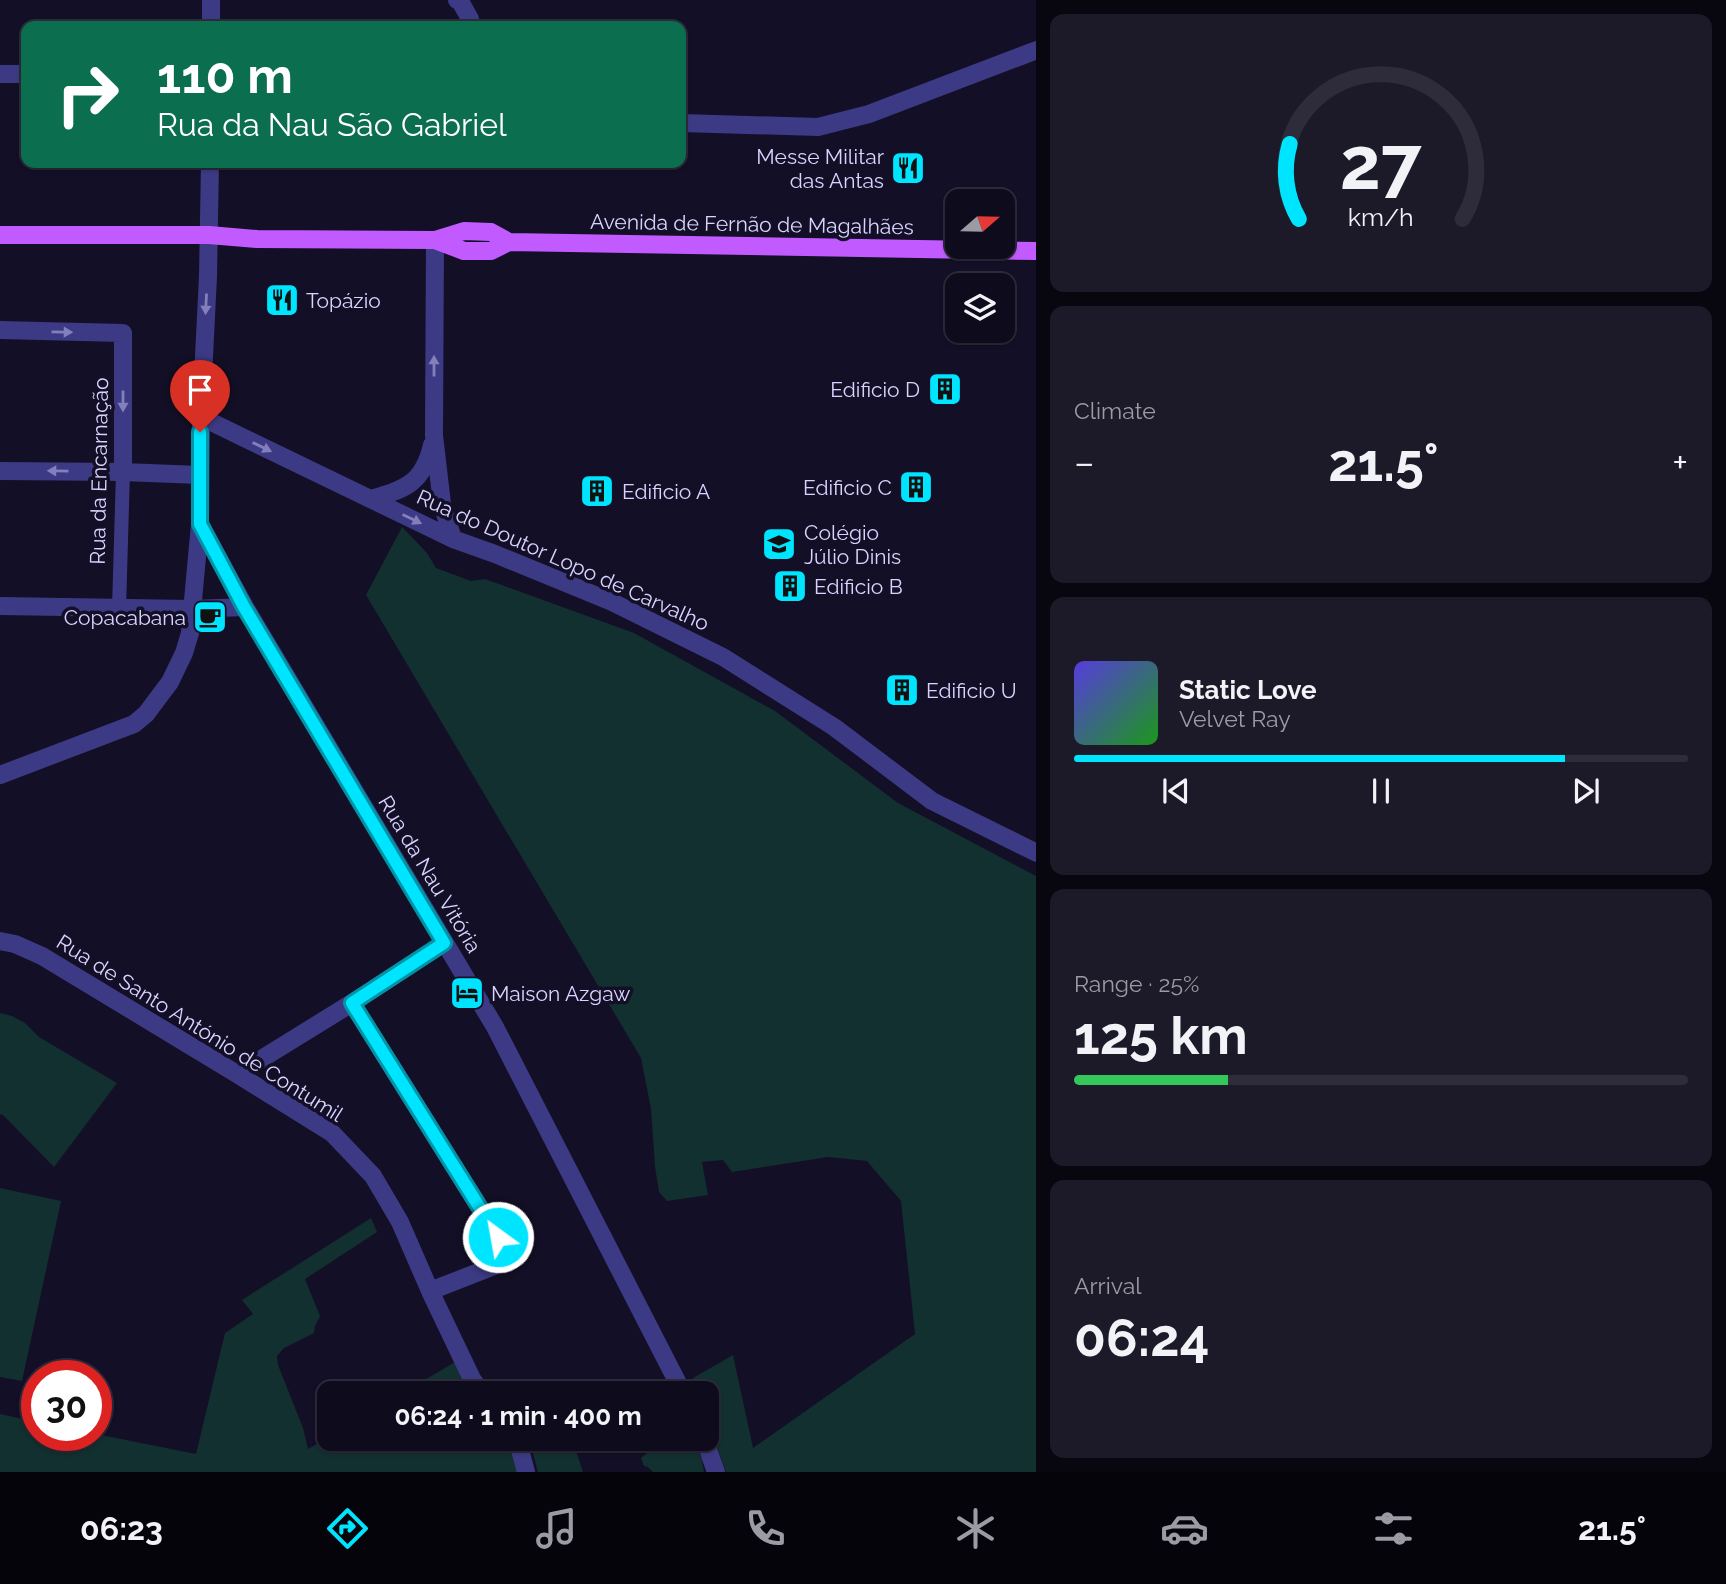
<!DOCTYPE html>
<meta charset="utf-8">
<style>
body{margin:0;font-family:Raleway,sans-serif;background:#1c1929;color:#f1f3f6;height:100vh;display:flex;flex-direction:column;font-size:26px;white-space:nowrap}
*{box-sizing:border-box;margin:0}
p{font-size:23px;color:#9b9ba3}
.icon{flex:none;width:38px;height:38px;fill:none;stroke:currentColor;stroke-width:2;stroke-linecap:round;stroke-linejoin:round}
.map{position:relative;flex:1;overflow:hidden}
.side{display:flex;flex-direction:column;gap:14px;padding:14px;background:#08060f;width:690px}
.side>*{flex:none}
.top-card{position:absolute;left:21px;top:21px;width:665px;height:147px;border-radius:14px;box-shadow:0 2px 5px #0004,0 0 0 2px #2e2b3b;background:#0b6e4f;color:#fff;overflow:hidden}
.needle{width:46px;rotate:70deg}
.tools{position:absolute;left:945px;top:189px;display:grid;gap:14px}
.tools a{display:grid;place-items:center;width:70px;height:70px;border-radius:14px;background:#0e0b1c;box-shadow:0 2px 5px #0004,0 0 0 2px #2e2b3b;font-size:35px}
.speed{position:absolute;left:21px;top:1360px;display:flex;gap:14px;font-size:35px;font-weight:700;text-align:center}
.speed>*{display:grid;place-content:center;width:91px;height:91px;border-radius:50%;background:#0e0b1c;box-shadow:0 2px 5px #0004,0 0 0 2px #2e2b3b;line-height:1}
.speed .limit{border:10px solid #d22;background:#fff;color:#111}
.pin{position:absolute;display:grid;place-items:center;width:60px;height:60px;color:#fff;margin:-72px -30px;border-radius:50% 50% 50% 0;rotate:-45deg;box-shadow:0 0 7px #0007}
.pin .icon{rotate:45deg}
.me{position:absolute;width:77px;margin:-38px;rotate:328deg;stroke-linejoin:round;filter:drop-shadow(0 0 5px #0008)}
.turn{display:flex;align-items:center;gap:24px;height:147px;padding:0 21px;font-size:32px}
.turn .icon{width:91px;height:91px;stroke-width:2.5}
.turn b{display:block;font-size:49px;line-height:60px}
.big{font-size:52px;font-weight:700;line-height:1.1}
.side .tile{flex:1;display:flex;flex-direction:column;justify-content:center;gap:10px;min-width:0;padding:0 24px;border-radius:14px;background:#1c1929}
.side .dial{align-items:center;gap:0}
.dial svg{height:182px;overflow:visible;fill:none;stroke:#2e2b3b;stroke-width:7;stroke-linecap:round;text-anchor:middle}
.dial text{fill:#f1f3f6;stroke:none}
.song{display:flex;align-items:center;gap:21px}
.cover{width:84px;height:84px;border-radius:10px;background:linear-gradient(135deg,hsl(250 70% 55%),hsl(120 70% 35%))}
.played{height:7px;border-radius:4px;background:linear-gradient(90deg,#00e5ff 80%,#2e2b3b 80%)}
.keys{display:flex;justify-content:space-around;direction:ltr}
.heat{display:flex;justify-content:space-between;align-items:center;font-size:38px;direction:ltr}
.charge{height:10px;border-radius:5px;background:linear-gradient(90deg,#34c759 25%,#2e2b3b 0)}
.trip{position:absolute;left:317px;top:1381px;width:402px;height:70px;border-radius:14px;background:#0e0b1c;box-shadow:0 2px 5px #0004,0 0 0 2px #2e2b3b;font-weight:700;line-height:70px;text-align:center}
.menu{display:flex;height:112px;justify-content:space-around;align-items:center;background:#06040b;color:#9b9ba3}
.menu .icon{width:49px;height:49px}
.menu .current{color:#00e5ff}
.menu b{font-size:32px;color:#f1f3f6}
main{display:flex;flex:1;min-height:0}
.map>svg:first-child{display:block}
</style>
<main>
<div class="map">
<svg width="1037" height="1472" viewBox="0 0 1037 1472">
<rect width="100%" height="100%" fill="#130f26"/>
<path fill="#12302f" d="M402 527 427 553 436 568 471 581 485 579 634 633 775 711 898 803 1036 876V1472H726L707 1418V1393H698L693 1378 733 1355 753 1448 915 1334 901 1201 867 1161 828 1157 732 1172 723 1160 702 1162 708 1195 667 1201 659 1192 655 1167 651 1109 641 1058 366 595Z
M0 1013 12 1016 25 1023 39 1037 117 1083 54 1167 3 1115 0 1114Z
M0 1188 61 1201 22 1381 0 1377Z
M371 1218 377 1232 305 1279 320 1316 315 1326 314 1333 284 1348 277 1356 278 1365 303 1428 308 1449 329 1437V1438L510 1439 519 1472H0V1414L37 1422V1435H96V1434L196 1454 225 1333 253 1314 242 1300Z
M455 1362 478 1393H403Z
M529 1439H572L583 1472H538Z
M658 1439H693L702 1460 704 1472H653L648 1467 644 1466 641 1458 654 1447Z"/>
<g fill="none" stroke-linecap="round" stroke-linejoin="round">
<path stroke="#3d3a85" stroke-width="14" d="M119 609 123 472"/>
<path stroke="#3d3a85" stroke-width="18" d="M457 0 460 1 470 19V26
M211 26V0
M0 74H26
M681 123 818 127 869 114 1037 50
M435 240 434 435 442 504 453 539
M0 330 123 333V472
M201 417 453 539 495 554 612 602 723 657 834 727 932 801 1037 853
M0 471 123 472 200 475
M371 499C406 489 423 483 432 445
M200 524 245 607 495 1027 683 1393
M0 606 192 609 245 607
M0 775 134 724 146 714 170 682 184 653 190 633 200 524 201 417 208 276 210 163
M0 941 15 944 42 956 237 1074 332 1133 373 1176 400 1222 430 1291 472 1379 482 1393
M352 1003 512 1259 430 1291
M237 1074 352 1003 444 943
M515 1438 518 1442 526 1472
M704 1438 716 1472"/>
<path stroke="#c25bff" stroke-width="18" d="M0 235H209L257 239 435 240 464 231 491 232 509 242
M435 240 464 251H491L509 242 1037 251"/>
</g>
<defs><path id="oneway-solid" d="M-6-.8H1V-3.2L6.5 0L1 3.2V.8H-6Z" transform="scale(1.75)"/></defs>
<g fill="#837fbc">
<use href="#oneway-solid" transform="translate(206 304) rotate(93)"/>
<use href="#oneway-solid" transform="translate(62 332) rotate(1)"/>
<use href="#oneway-solid" transform="translate(434 366) rotate(-90)"/>
<use href="#oneway-solid" transform="translate(123 401) rotate(90)"/>
<use href="#oneway-solid" transform="translate(262 447) rotate(26)"/>
<use href="#oneway-solid" transform="translate(58 471) rotate(-179)"/>
<use href="#oneway-solid" transform="translate(412 519) rotate(26)"/>
</g>
<g fill="none" stroke-linecap="round" stroke-linejoin="round">
<g stroke="#0095a6" stroke-width="18">
<path id="route" d="M200 432V524L244 607 444 943 352 1003 498 1237"/>
</g>
<use href="#route" stroke="#00e5ff" stroke-width="12"/>
</g>
<defs>
<g id="restaurant-square" transform="scale(1.75)"><rect x="-9" y="-9" width="18" height="18" rx="4" fill="#00e5ff" stroke="#130f26"/><path d="M-5-6h1v4h1v-4h1v4h1v-4h1v5L-1.5 .5V6h-2V.5L-5-1ZM5-6V6H3V1.5H1.5Q1.5-4 5-6Z" fill="#111"/></g>
<g id="building-square" transform="scale(1.75)"><rect x="-9" y="-9" width="18" height="18" rx="4" fill="#00e5ff" stroke="#130f26"/><path d="M-4-6H4V6H1V3H-1V6H-4ZM-2.5-4.3h1.7v1.8h-1.7ZM.8-4.3h1.7v1.8H.8ZM-2.5-1h1.7V.8h-1.7ZM.8-1h1.7V.8H.8Z" fill="#111"/></g>
<g id="school-square" transform="scale(1.75)"><rect x="-9" y="-9" width="18" height="18" rx="4" fill="#00e5ff" stroke="#130f26"/><path d="M0-5L7-2L0 1L-7-2ZM-4 1L0 2.5L4 1V4Q0 6-4 4Z" fill="#111"/></g>
<g id="cafe-square" transform="scale(1.75)"><rect x="-9" y="-9" width="18" height="18" rx="4" fill="#00e5ff" stroke="#130f26"/><path d="M-5.5-4.5H6V0H3Q3 3.5 0 3.5H-2.5Q-5.5 3.5-5.5 0ZM3-3.2v2h1.7v-2ZM-6 4.5H4V6H-6Z" fill="#111"/></g>
<g id="hotel-square" transform="scale(1.75)"><rect x="-9" y="-9" width="18" height="18" rx="4" fill="#00e5ff" stroke="#130f26"/><path d="M-6-4.5h1.5V1H6V5H4.5V3h-9V5H-6ZM-4 0a1.8 1.8 0 1 1 3.6 0ZM.5 0V-2.5h3Q6-2.5 6 0Z" fill="#111"/></g>
</defs>
<g fill-rule="evenodd">
<use href="#restaurant-square" x="908" y="168"/>
<use href="#restaurant-square" x="282" y="300"/>
<use href="#building-square" x="945" y="389"/>
<use href="#building-square" x="916" y="487"/>
<use href="#building-square" x="597" y="491"/>
<use href="#school-square" x="779" y="544"/>
<use href="#building-square" x="790" y="586"/>
<use href="#cafe-square" x="210" y="617"/>
<use href="#building-square" x="902" y="690"/>
<use href="#hotel-square" x="467" y="993"/>
</g>
<g text-anchor="middle" dominant-baseline="central" stroke-width="7" stroke-linejoin="round" paint-order="stroke">
<g font-size="21" fill="#d9d4ff" stroke="#130f26" text-anchor="start">
<text x="884" y="156" text-anchor="end">Messe Militar<tspan x="884" dy="24">das Antas</tspan></text>
<text x="306" y="300">Topázio</text>
<text x="920" y="389" text-anchor="end">Edificio D</text>
<text x="892" y="487" text-anchor="end">Edificio C</text>
<text x="622" y="491">Edificio A</text>
<text x="804" y="532">Colégio<tspan x="804" dy="24">Júlio Dinis</tspan></text>
<text x="814" y="586">Edificio B</text>
<text x="186" y="617" text-anchor="end">Copacabana</text>
<text x="926" y="690">Edificio U</text>
<text x="491" y="993">Maison Azgaw</text>
</g>
<g font-size="21" fill="#d9d4ff" stroke="#130f26">
<text transform="translate(752 224) rotate(1)">Avenida de Fernão de Magalhães</text>
<text transform="translate(99 471) rotate(-89)">Rua da Encarnação</text>
<text transform="translate(563 560) rotate(24)">Rua do Doutor Lopo de Carvalho</text>
<text transform="translate(430 874) rotate(59)">Rua da Nau Vitória</text>
<text transform="translate(200 1028) rotate(32)">Rua de Santo António de Contumil</text>
</g>
</g>
</svg>
<div class="tools">
<a><svg class="needle" viewBox="-14 -14 28 28"><path d="M0-13l5 13h-10z" fill="#e53935"/><path d="M0 13l5-13h-10z" fill="#9b9ba3"/></svg></a>
<a><svg class="icon" aria-label="layers" viewBox="0 0 24 24"><path d="M12 4l9 5-9 5-9-5zM3 14l9 5 9-5"/></svg></a>
</div>
<div class="speed"><div class="limit">30</div></div>
<div class="pin" style="left:200px;top:432px;background:#d93025"><svg class="icon" aria-label="arrive" viewBox="0 0 24 24"><path d="M6 21V4h12l-3 4 3 4H6"/></svg></div>
<svg class="me" style="left:498px;top:1237px" viewBox="-20 -20 40 40"><circle r="17" fill="#00e5ff" stroke="#fff" stroke-width="3"/><path d="M0-11L8 9 0 5-8 9z" fill="#fff"/></svg>
<div class="trip">06:24 · 1 min · 400 m</div>
<div class="top-card">
<div class="turn"><svg class="icon" aria-label="right" viewBox="0 0 24 24"><path d="M7 20v-9h11M14 6l5 5-5 5"/></svg><div><b>110 m</b>Rua da Nau São Gabriel</div></div>
</div>
</div>
<section class="side">
<div class="tile dial"><svg viewBox="0 0 100 80">
<path d="M14 69A42 42 0 1 1 86 69"/>
<path d="M14 69A42 42 0 0 1 10 36" stroke="#00e5ff"/>
<text x="50" y="56" font-size="32" font-weight="700">27</text>
<text x="50" y="72" font-size="11">km/h</text>
</svg></div>
<div class="tile"><p>Climate</p>
<div class="heat"><a>−</a><b class="big">21.5°</b><a>+</a></div>
</div>
<div class="tile">
<div class="song"><i class="cover"></i><div><b>Static Love</b><p>Velvet Ray</p></div></div>
<div class="played"></div>
<div class="keys"><svg class="icon" aria-label="previous" viewBox="0 0 24 24"><path d="M18 5L8 12l10 7zM5 5v14"/></svg><svg class="icon" aria-label="pause" viewBox="0 0 24 24"><path d="M8 5v14M16 5v14"/></svg><svg class="icon" aria-label="next" viewBox="0 0 24 24"><path d="M6 5l10 7-10 7zM19 5v14"/></svg></div>
</div>
<div class="tile"><p>Range · 25%</p><b class="big">125 km</b><div class="charge"></div></div>
<div class="tile"><p>Arrival</p><b class="big">06:24</b></div>
</section>
</main>
<nav class="menu">
<b>06:23</b>
<svg class="icon current" aria-label="directions" viewBox="0 0 24 24"><path d="M12 3l9 9-9 9-9-9zM9 14v-3h6M13 9l2 2-2 2"/></svg>
<svg class="icon" aria-label="music" viewBox="0 0 24 24"><path d="M9 18V5l10-2v13"/><circle cx="6" cy="18" r="3"/><circle cx="16" cy="16" r="3"/></svg>
<svg class="icon" aria-label="phone" viewBox="0 0 24 24"><path d="M5 4h4l2 5-3 2q2 4 5 5l2-3 5 2v4C11 20 4 13 5 4z"/></svg>
<svg class="icon" aria-label="climate" viewBox="0 0 24 24"><path d="M12 3v18M4 7l16 10M4 17L20 7"/></svg>
<svg class="icon" aria-label="car" viewBox="0 0 24 24"><path d="M5 17H2v-5l4-1 3-4h7l3 4 3 1v5h-3M9 17h6M6 11h13"/><circle cx="7" cy="17" r="2"/><circle cx="17" cy="17" r="2"/></svg>
<svg class="icon" aria-label="filters" viewBox="0 0 24 24"><path d="M4 7h16M4 17h16"/><circle cx="9" cy="7" r="2"/><circle cx="15" cy="17" r="2"/></svg>
<b>21.5°</b>
</nav>
